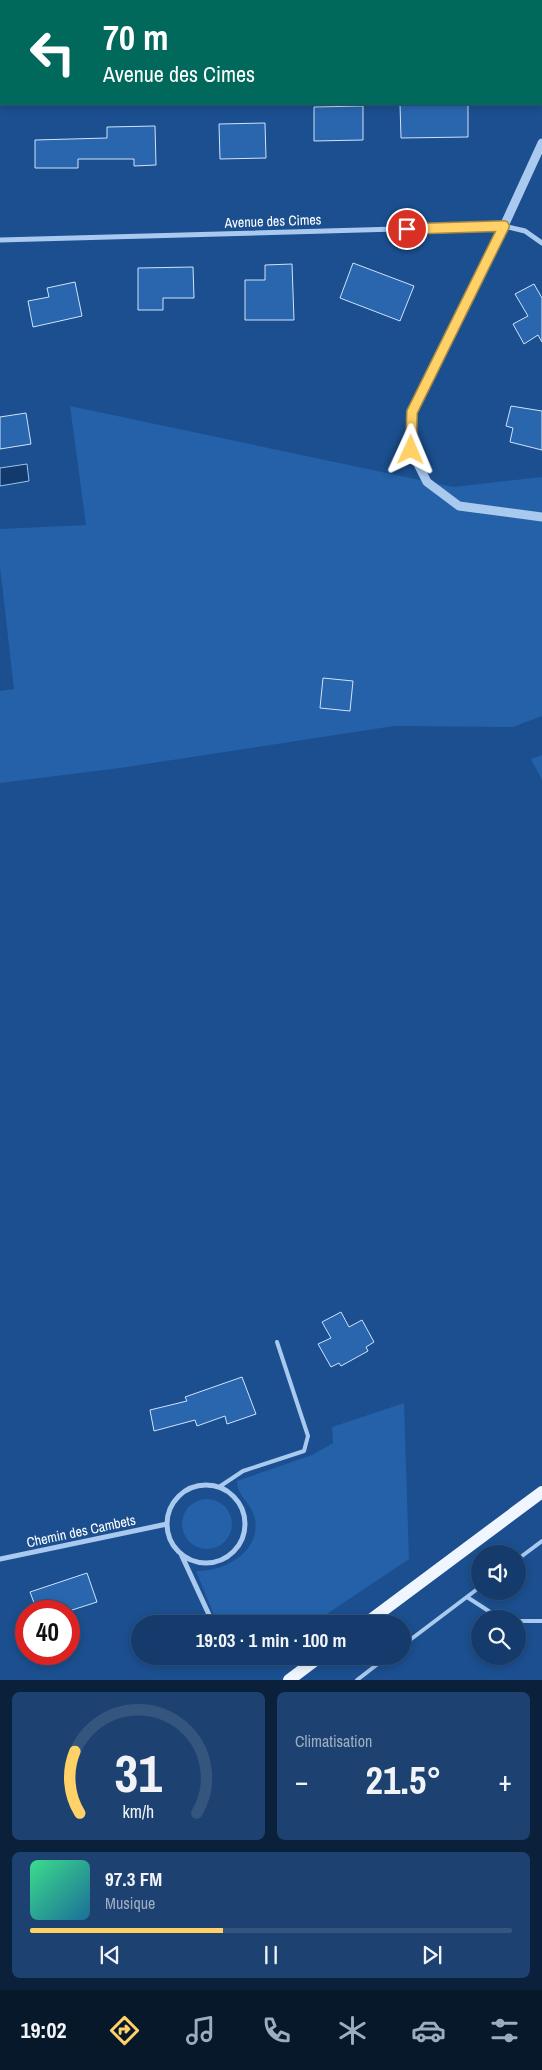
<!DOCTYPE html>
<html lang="fr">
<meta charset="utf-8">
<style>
body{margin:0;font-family:"Archivo Narrow",sans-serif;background:#1d4271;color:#f1f3f6;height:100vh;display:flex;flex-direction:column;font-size:19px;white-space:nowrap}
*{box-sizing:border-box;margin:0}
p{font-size:16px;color:#9dadc1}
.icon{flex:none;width:28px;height:28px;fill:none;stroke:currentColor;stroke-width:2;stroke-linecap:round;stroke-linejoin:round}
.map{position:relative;height:1680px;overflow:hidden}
.panel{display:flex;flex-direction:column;gap:12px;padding:12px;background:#0b203b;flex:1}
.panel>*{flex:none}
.banner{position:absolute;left:0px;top:0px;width:542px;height:105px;box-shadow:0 2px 8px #0003,0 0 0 1px #33557e;background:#00695c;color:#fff;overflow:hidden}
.buttons{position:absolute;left:471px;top:1545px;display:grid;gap:10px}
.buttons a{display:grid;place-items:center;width:55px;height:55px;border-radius:50%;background:#143b6b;box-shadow:0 2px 8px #0003,0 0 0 1px #33557e;font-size:25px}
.speed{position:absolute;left:15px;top:1600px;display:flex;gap:10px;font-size:25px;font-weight:700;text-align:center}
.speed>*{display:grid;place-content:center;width:65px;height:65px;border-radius:50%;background:#143b6b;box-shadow:0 2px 8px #0003,0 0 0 1px #33557e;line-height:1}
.speed .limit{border:8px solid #d22;background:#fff;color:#111}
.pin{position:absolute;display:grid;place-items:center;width:42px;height:42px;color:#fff;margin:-21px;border:2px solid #fff;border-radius:50%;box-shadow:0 1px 5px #0007}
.me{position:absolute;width:55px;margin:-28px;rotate:1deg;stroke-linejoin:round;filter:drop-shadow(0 0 4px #0008)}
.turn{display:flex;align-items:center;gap:18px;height:105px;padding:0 20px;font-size:22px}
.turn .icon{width:65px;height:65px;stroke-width:2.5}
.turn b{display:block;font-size:35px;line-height:42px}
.big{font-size:38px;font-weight:700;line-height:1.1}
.panel .card{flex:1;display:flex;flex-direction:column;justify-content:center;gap:8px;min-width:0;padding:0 18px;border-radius:8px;background:#1d4271}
.panel .dial{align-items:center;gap:0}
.dial svg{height:130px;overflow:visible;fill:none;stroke:#33557e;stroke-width:7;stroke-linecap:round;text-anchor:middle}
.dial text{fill:#f1f3f6;stroke:none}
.song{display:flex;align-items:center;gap:15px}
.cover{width:60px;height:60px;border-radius:8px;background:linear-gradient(135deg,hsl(150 70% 55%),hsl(200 70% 35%))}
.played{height:5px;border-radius:2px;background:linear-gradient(90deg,#ffd166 40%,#33557e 40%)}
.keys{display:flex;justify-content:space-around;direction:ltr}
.heat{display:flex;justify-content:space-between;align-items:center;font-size:28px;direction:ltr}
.panel .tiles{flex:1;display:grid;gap:12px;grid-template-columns:1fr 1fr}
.card:last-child{grid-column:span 2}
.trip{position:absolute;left:131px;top:1615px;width:280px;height:50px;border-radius:25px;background:#143b6b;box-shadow:0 2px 8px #0003,0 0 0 1px #33557e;font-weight:700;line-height:50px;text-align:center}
.menu{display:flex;height:80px;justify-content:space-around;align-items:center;background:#08182b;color:#9dadc1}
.menu .icon{width:35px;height:35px}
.menu .current{color:#ffd166}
.menu b{font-size:22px;color:#f1f3f6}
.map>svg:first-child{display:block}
</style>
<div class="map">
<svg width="542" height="1680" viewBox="0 0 542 1680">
<rect width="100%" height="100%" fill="#1b4f8f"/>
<path fill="#2461a8" d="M70 406 453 487 542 477V716L513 727 394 726 120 768 0 783V691L14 689 0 567V529L86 525Z
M542 755V780L531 759Z
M404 1403 409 1559 312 1624H301L300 1620 245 1624 214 1615 196 1571C224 1572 261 1552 255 1519 252 1503 237 1497 237 1481L312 1455 333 1443 332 1427Z
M182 1524a25 25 0 1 1 50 0a25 25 0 1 1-50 0Z"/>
<path fill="#123a6d" stroke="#9cc4f0" d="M27 464 29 481 0 486V468Z"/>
<path fill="#2a66ad" stroke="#cfe3fa" d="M400 104H468V137L401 138Z
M363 106V140L314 141V107Z
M265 123 266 158 220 159 219 124Z
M155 126 156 165 134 166V159H78V168H35V140L107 138V127Z
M353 263 414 286 400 321 340 298Z
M292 264 294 320H245V280H265V265Z
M193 267 194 298H163V310H138V268Z
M75 282 82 316 33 327 28 301 49 297 47 288Z
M534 284 542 298V342L538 335 524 344 513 324 528 316 515 294Z
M511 406 542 411V450L510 442 513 428 506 426Z
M26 413 31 444 0 449V417Z
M323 678 353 681 350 711 320 708Z
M341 1312 349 1327 362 1320 374 1342 366 1347 368 1351 341 1366 339 1363 331 1367 318 1344 331 1338 322 1322Z
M242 1377 256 1414 227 1424 225 1416 197 1426 195 1420 154 1431 150 1410 187 1401 185 1397Z
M87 1573 97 1602 69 1611H37L30 1592Z"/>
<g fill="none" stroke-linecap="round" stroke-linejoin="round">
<path stroke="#a9c9ee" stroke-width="4" d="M219 1487 243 1471 304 1451 308 1436 277 1342
M518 1559 542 1541
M467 1597 501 1619
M518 1621H542
M402 1646 480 1587
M357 1680 388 1656"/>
<path stroke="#a9c9ee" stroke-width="5" d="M0 240 504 226 525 231 542 243
M167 1524a39 39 0 1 1 78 0a39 39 0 1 1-78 0Z
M181 1554 211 1619 218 1624
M0 1559 167 1524
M296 1624H297"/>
<path stroke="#a9c9ee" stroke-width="9" d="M542 143 504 226 412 412 411 450 427 482 459 506 542 517"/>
<path stroke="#f0f6ff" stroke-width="12" d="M365 1624 542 1492
M289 1680 321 1656"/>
</g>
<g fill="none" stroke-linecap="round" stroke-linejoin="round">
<g stroke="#a68842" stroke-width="12">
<path id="route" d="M407 229 504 226 412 412 411 450"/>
</g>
<use href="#route" stroke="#ffd166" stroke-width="9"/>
</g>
<g text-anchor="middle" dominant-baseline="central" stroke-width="5" stroke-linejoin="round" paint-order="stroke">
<g font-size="14" fill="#fff" stroke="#1b4f8f">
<text transform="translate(273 221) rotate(-2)">Avenue des Cimes</text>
<text transform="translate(81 1531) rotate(-12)">Chemin des Cambets</text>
</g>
</g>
</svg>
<div class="buttons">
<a><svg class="icon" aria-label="sound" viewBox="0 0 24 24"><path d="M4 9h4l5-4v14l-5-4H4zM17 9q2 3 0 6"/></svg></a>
<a><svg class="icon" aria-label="search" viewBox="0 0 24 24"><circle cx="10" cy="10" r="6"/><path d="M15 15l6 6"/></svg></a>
</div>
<div class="speed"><div class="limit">40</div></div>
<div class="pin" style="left:407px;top:229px;background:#d93025"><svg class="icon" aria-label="arrive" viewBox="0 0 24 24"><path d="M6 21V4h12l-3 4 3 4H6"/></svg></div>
<svg class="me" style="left:411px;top:450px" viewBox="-20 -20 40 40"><path d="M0-17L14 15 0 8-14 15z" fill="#ffd166" stroke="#fff" stroke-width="4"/></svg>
<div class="trip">19:03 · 1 min · 100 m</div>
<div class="banner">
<div class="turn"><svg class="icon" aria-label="left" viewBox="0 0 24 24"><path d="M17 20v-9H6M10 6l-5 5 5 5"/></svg><div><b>70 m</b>Avenue des Cimes</div></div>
</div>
</div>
<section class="panel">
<div class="tiles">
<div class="card dial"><svg viewBox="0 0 100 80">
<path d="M14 69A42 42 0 1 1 86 69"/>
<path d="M14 69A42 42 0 0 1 11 31" stroke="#ffd166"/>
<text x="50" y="56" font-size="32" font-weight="700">31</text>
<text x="50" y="72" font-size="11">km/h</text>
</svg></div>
<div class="card"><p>Climatisation</p>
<div class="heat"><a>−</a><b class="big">21.5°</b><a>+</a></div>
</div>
<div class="card">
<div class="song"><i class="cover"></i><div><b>97.3 FM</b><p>Musique</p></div></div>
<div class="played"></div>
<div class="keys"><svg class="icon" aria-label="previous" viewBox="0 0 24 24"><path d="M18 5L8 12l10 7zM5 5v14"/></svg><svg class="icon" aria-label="pause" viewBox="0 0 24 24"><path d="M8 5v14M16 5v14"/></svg><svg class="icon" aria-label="next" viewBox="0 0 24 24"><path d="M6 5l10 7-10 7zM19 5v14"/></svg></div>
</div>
</div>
</section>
<nav class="menu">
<b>19:02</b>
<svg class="icon current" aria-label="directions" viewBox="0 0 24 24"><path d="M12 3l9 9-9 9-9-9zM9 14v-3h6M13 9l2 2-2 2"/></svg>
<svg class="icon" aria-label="music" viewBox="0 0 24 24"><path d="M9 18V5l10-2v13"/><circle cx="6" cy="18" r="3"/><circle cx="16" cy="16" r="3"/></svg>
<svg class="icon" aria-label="phone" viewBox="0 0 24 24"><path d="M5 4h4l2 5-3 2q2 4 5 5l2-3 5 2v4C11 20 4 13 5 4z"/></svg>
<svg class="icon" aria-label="climate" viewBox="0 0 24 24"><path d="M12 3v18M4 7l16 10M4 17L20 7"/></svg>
<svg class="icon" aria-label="car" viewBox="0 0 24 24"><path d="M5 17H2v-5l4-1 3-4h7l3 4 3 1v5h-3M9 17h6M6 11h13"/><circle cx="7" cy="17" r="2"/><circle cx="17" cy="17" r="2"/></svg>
<svg class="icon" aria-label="filters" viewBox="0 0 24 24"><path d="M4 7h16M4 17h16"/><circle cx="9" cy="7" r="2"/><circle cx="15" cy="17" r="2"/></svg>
</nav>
